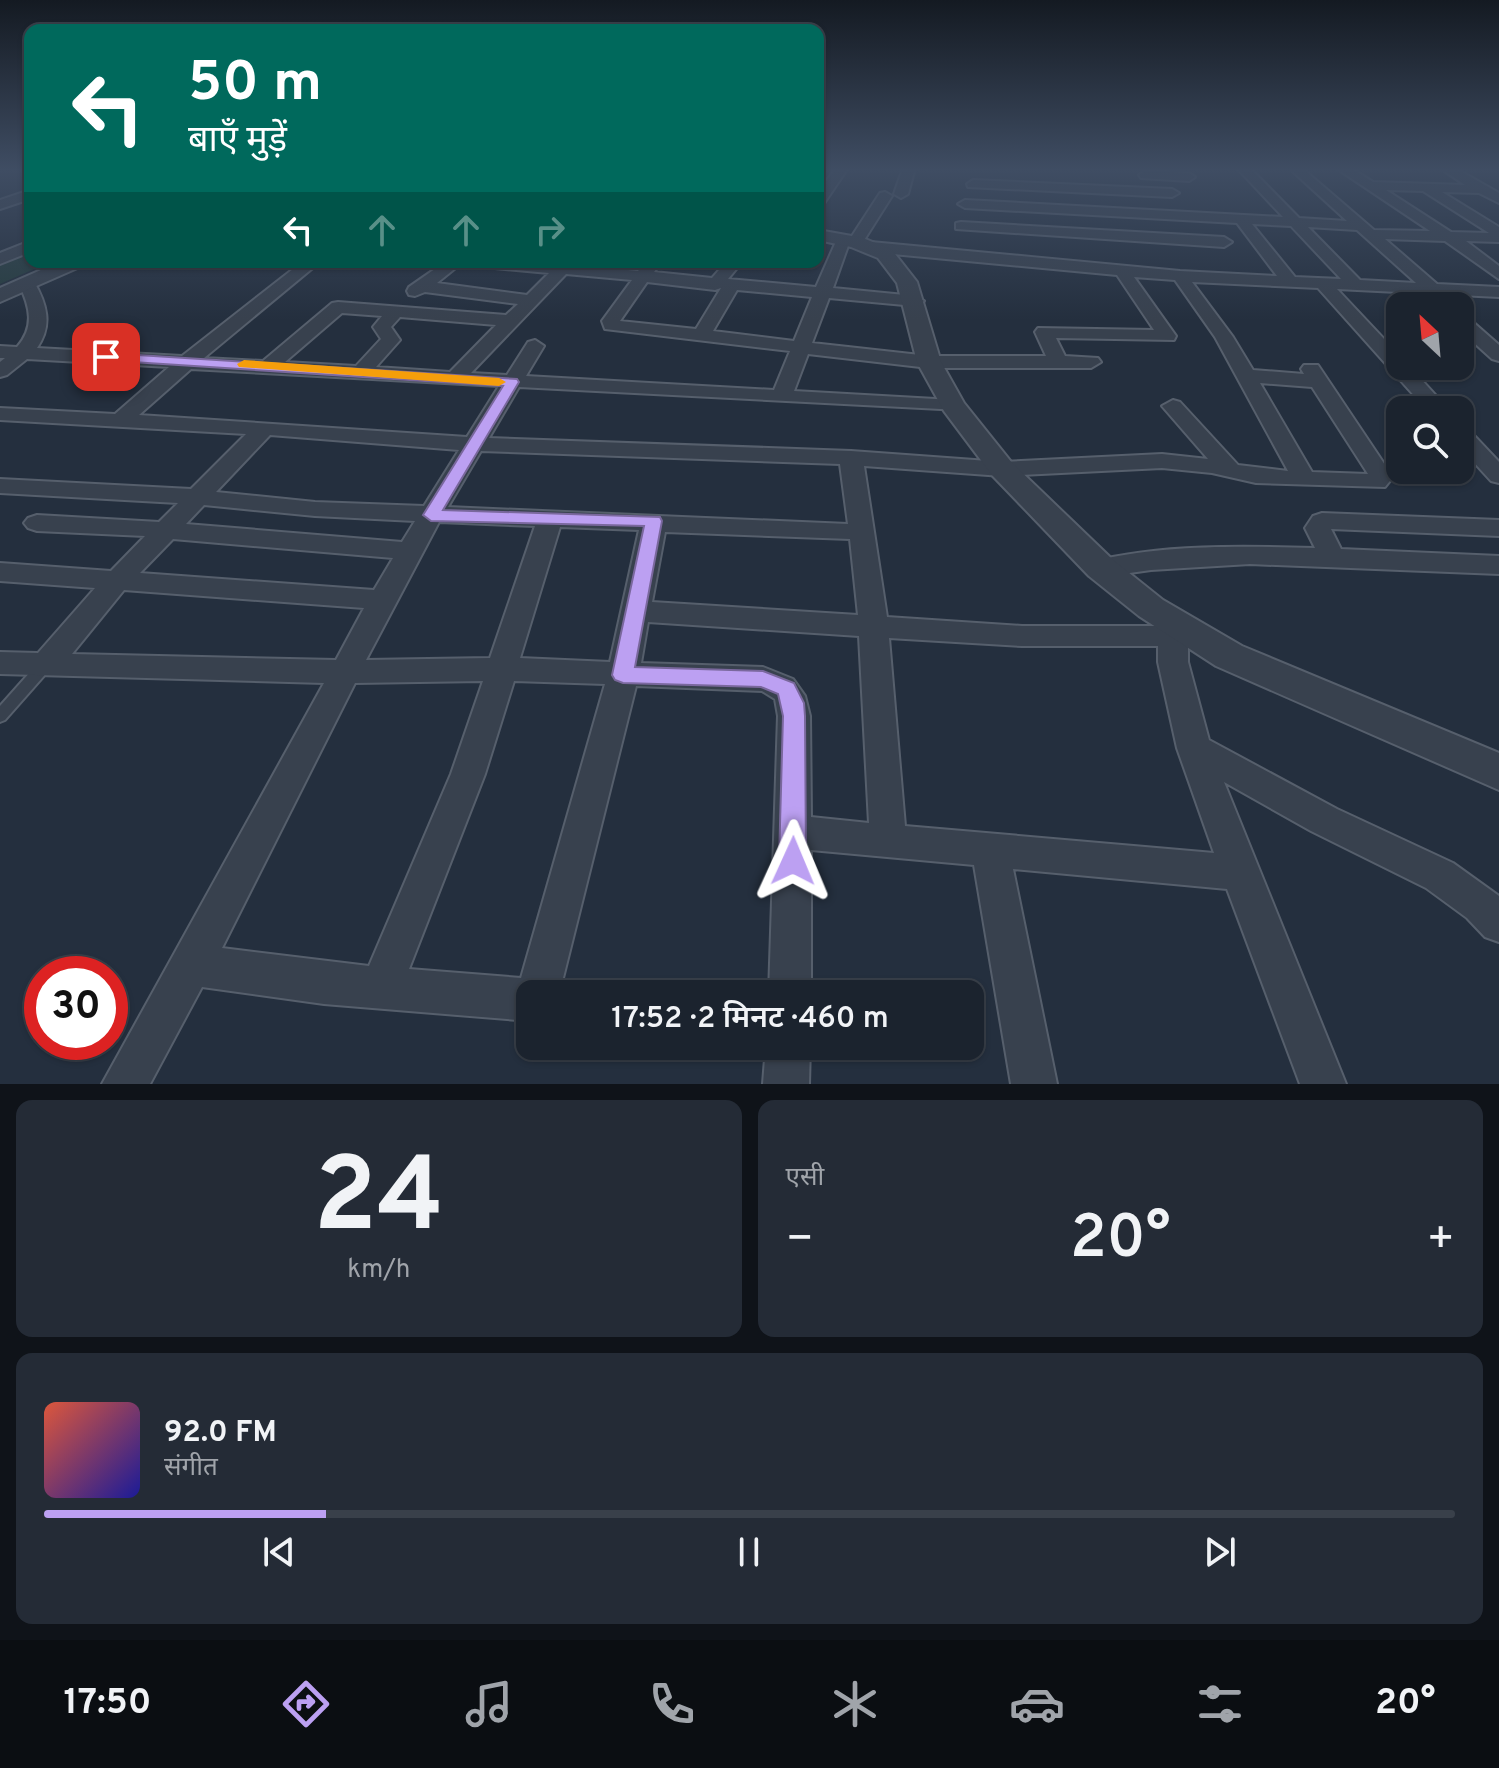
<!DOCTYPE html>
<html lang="hi">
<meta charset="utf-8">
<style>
body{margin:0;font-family:Overpass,"Noto Sans Devanagari",sans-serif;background:#242b36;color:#f1f3f6;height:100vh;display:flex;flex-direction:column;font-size:30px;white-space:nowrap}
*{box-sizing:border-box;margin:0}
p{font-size:26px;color:#a0a4aa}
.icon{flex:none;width:44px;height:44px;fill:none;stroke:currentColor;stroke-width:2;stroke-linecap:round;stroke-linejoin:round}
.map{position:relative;height:1084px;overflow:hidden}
.side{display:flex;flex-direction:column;gap:16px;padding:16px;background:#0f1319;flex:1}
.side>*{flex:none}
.hud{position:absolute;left:24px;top:24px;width:800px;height:244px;border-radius:16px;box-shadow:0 2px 6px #0004,0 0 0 2px #39404a;background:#00695c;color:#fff;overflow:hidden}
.needle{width:52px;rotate:334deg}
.tools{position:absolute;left:1386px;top:292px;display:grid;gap:16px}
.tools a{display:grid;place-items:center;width:88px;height:88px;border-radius:16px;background:#1b232e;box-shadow:0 2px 6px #0004,0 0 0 2px #39404a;font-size:40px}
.speed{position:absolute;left:24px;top:956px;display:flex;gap:16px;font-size:40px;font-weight:700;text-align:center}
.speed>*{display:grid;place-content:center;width:104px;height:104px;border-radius:50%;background:#1b232e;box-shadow:0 2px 6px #0004,0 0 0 2px #39404a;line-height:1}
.speed .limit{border:12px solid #d22;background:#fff;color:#111}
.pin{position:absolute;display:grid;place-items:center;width:68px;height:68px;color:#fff;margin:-34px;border-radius:16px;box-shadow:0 4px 12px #0006}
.me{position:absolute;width:88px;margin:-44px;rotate:1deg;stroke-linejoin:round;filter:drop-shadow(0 0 6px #0008)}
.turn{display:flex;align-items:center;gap:28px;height:168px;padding:0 32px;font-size:36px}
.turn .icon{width:104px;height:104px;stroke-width:2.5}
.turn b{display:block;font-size:56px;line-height:68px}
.lanes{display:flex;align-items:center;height:76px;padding:0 32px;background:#0003;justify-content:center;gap:40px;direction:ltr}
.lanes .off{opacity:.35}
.big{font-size:60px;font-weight:600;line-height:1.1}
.side .widget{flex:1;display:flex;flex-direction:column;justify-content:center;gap:12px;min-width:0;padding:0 28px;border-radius:16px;background:#242b36}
.side .dial{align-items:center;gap:0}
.dial b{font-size:104px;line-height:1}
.song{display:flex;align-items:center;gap:24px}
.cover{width:96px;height:96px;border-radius:12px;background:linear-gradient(135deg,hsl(10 70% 55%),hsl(240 70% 35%))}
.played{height:8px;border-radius:4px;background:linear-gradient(90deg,#bca0f2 20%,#39404a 20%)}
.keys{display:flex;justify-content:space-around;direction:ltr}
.heat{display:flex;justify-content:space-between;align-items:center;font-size:44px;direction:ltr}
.side .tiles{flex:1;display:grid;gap:16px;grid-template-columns:1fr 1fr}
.widget:last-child{grid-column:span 2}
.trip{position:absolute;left:516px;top:980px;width:468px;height:80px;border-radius:16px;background:#1b232e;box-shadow:0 2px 6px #0004,0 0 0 2px #39404a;font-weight:600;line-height:80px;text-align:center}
.menu{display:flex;height:128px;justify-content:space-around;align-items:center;background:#0b0e12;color:#a0a4aa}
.menu .icon{width:56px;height:56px}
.menu .current{color:#bca0f2}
.menu b{font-size:36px;color:#f1f3f6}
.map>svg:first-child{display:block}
</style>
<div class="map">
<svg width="1499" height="1084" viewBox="0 0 1499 1084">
<rect width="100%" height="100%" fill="#242f3e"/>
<path fill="#263c3f" d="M30 249V262H50L0 284V262Z"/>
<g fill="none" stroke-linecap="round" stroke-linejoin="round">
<g stroke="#565f6c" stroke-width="4">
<path id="service" d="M45 660 50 661 52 665 50 669 5 720 0 722V706L40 661Z"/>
</g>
<g stroke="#565f6c" stroke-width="4">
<path id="minor" d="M836 168H848L823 205 818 206V192Z
M903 168H915L908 194 901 198 894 194Z
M1237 168H1250L1299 218 1347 221 1289 168H1302L1374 230 1430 231 1336 168H1351L1373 182 1465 185 1440 168H1455L1499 193V203L1479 193 1442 192 1499 227V242L1466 241 1499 266V279L1445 241 1385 239 1437 284 1499 287V297L1337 289 1400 356V366H1409L1449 410H1427L1318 288 1192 282 1233 337 1253 370 1304 374 1301 369 1304 365H1318L1393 477 1385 487 1256 483 1212 473 1162 468 1002 476 864 466 887 617 1022 626H1170L1173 621 1183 618 1193 621 1198 628 1188 647V662L1209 740 1337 809 1453 863 1499 896V942L1485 937 1467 918 1426 888 1311 831 1224 782 1346 1084H1300L1227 889 1013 869 1057 1084H1011L974 865 811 850V994H769L778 716 775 699 762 691 636 686 559 994H530V1021L324 1004 202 987 150 1084H102L324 683 0 674V652L38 653 95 588 0 581V563L111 571 145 536 37 531 28 528 24 523 28 518 37 515 159 522 178 503 0 493V479L191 489 246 434 0 420V408L115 414 169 367 27 359 7 375 0 377V362L5 358H0V346L17 347C35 327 30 307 19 284L21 280H33C47 304 53 325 37 348L182 356 302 262H320L204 358 263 361 332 303 338 302 506 315 518 304 425 292 415 296 409 295 407 291 409 287 445 262H463L437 283 527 295 549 273 484 267 476 262H577L575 265 638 271 645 262H661L654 272 712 278 726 262H742L728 279 816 287 838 237 850 239 880 193 885 192 892 196 861 245 849 243 833 288 915 296 924 301 915 306 829 298 812 343 929 356H1046L1035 332 1038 328 1154 330 1117 275 871 252 863 247 871 242 1180 271 1277 276 1237 223 965 208 958 204 965 200 1283 217ZM1386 190 1423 191 1489 233 1451 232ZM1252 224 1291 226 1341 279 1295 277ZM1308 227 1357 230 1416 283 1360 280ZM566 274 632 280 602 321 605 329 790 351 774 390 526 376 544 346 535 340 528 342 507 375 471 373ZM1134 277 1175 280 1215 337 1288 471 1238 465 1180 402 1173 400 1162 406 1208 459 1162 454 1002 462 851 451 489 438 519 387 960 410 964 406 953 400 794 391 808 354 929 368H1091L1101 362 1098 358 1065 356 1056 338 1174 340 1176 336ZM647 282 715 290 721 288 696 329 620 321ZM737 290 812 297 794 341 713 331ZM342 313 382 316 373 327 381 339 356 366 285 362ZM400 317 496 325 450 372 376 367 400 340 391 327ZM191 369 499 386 467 437 139 415ZM1260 383 1312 387 1368 474 1312 472ZM270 435 459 450 424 506 315 502 216 492ZM481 451 840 464 848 524 448 507ZM204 505 315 516 415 521 402 542 186 524ZM439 522 535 526 490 658 366 660ZM560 527 639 530 610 662 520 658ZM665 532 850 539 858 615 652 602ZM173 539 393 558 374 590 140 573ZM124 590 364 608 336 660 72 654ZM648 622 859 636 869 823 811 817 810 716 805 696 793 679 763 667 641 663ZM889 638 1022 646H1158V662L1177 748 1214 853 905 826ZM483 681 451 774 369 966 222 948 355 683ZM514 681 605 684 521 978 409 969 485 774Z
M1145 171 1189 173 1195 177 1189 181 1141 178 1139 175Z
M973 180 1172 189 1179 193 1172 197 968 187 967 184Z
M30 190V199L0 209V200Z
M961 222 1224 237 1232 242 1224 247 956 229V223Z
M30 241V252L0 264V253Z
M1460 315 1466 316 1499 345V361L1492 359 1460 330Z
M1460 427 1468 429 1499 462V483L1491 481 1460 447Z
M1322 513 1499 520V536L1331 529 1341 549 1499 556V574L1250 564 1151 570 1101 577 1091 574 1088 568 1091 562C1159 544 1245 546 1315 548L1305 528 1313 516Z
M766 1046H810L809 1084H763Z"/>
</g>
<g stroke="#565f6c" stroke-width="4">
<path id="tertiary" d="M818 230 863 238 892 250 917 282 941 362 964 403 1012 463 1113 560 1163 600 1242 646 1499 753V790L1216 666 1139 616 1089 576 992 475 944 411 917 362 897 283 878 258 851 247 818 240Z
M59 262H85L82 266 0 302V288Z"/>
</g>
<use href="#service" fill="#38414e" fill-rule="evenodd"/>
<use href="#minor" fill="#38414e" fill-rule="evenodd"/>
<use href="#tertiary" fill="#38414e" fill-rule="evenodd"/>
</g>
<linearGradient id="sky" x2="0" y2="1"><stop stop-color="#141a22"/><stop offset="0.53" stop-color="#3f4d63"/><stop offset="1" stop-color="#3f4d63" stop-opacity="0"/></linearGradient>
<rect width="1499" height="320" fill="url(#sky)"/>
<path fill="#bca0f2" stroke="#7a689d" stroke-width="2" d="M106 353 517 379 519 382 443 510 660 517 662 521 635 667 763 671 794 683 804 703 805 716 806 861 802 869 793 873 783 869 779 861 783 716 778 694 761 687 623 683 615 680 612 675 644 526 431 521 423 515 503 386 101 360 99 357Z"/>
<path fill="#f59e0b" d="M244 360 499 378 506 382 499 386 239 367 237 364Z"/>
</svg>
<div class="tools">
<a><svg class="needle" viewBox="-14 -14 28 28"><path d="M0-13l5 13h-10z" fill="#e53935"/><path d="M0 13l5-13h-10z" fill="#a0a4aa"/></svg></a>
<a><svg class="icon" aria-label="search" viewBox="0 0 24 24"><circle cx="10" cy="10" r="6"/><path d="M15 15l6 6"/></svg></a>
</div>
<div class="speed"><div class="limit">30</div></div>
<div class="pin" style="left:106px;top:357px;background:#d93025"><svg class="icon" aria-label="arrive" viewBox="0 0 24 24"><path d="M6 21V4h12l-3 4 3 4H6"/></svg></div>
<svg class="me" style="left:793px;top:861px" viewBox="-20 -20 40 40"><path d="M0-17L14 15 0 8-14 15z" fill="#bca0f2" stroke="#fff" stroke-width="4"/></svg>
<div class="trip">17:52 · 2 मिनट · 460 m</div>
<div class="hud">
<div class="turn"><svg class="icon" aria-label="left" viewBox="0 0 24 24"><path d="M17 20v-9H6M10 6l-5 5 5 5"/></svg><div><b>50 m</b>बाएँ मुड़ें</div></div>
<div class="lanes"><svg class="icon" aria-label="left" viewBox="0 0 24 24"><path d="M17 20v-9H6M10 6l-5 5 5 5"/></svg><svg class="icon off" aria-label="ahead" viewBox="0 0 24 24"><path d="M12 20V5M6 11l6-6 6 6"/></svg><svg class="icon off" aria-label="ahead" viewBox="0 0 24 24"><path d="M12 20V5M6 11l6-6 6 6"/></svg><svg class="icon off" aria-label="right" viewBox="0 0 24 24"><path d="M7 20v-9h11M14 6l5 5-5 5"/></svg></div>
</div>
</div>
<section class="side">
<div class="tiles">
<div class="widget dial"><b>24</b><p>km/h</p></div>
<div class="widget"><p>एसी</p>
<div class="heat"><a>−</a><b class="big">20°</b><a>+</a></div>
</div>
<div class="widget">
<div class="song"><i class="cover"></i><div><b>92.0 FM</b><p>संगीत</p></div></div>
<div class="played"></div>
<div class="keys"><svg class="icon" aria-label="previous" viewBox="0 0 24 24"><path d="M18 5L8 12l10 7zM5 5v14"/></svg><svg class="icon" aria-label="pause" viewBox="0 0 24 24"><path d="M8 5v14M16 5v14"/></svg><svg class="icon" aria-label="next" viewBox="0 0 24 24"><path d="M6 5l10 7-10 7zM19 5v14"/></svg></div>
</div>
</div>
</section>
<nav class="menu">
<b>17:50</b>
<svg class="icon current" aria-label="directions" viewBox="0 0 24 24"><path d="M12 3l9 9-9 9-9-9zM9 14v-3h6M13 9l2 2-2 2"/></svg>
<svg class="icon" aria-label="music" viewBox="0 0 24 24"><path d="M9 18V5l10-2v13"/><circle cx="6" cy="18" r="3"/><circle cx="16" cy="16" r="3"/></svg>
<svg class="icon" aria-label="phone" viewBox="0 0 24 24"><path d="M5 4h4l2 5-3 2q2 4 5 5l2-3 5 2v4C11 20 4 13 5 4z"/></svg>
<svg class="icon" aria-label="climate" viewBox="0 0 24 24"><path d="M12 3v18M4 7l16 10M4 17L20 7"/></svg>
<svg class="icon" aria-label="car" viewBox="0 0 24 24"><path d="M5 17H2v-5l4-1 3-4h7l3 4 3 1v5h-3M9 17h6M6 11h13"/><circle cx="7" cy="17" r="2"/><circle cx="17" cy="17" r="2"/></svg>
<svg class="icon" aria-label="filters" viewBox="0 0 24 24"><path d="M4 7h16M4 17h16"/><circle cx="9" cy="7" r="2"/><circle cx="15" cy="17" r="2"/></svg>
<b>20°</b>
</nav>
